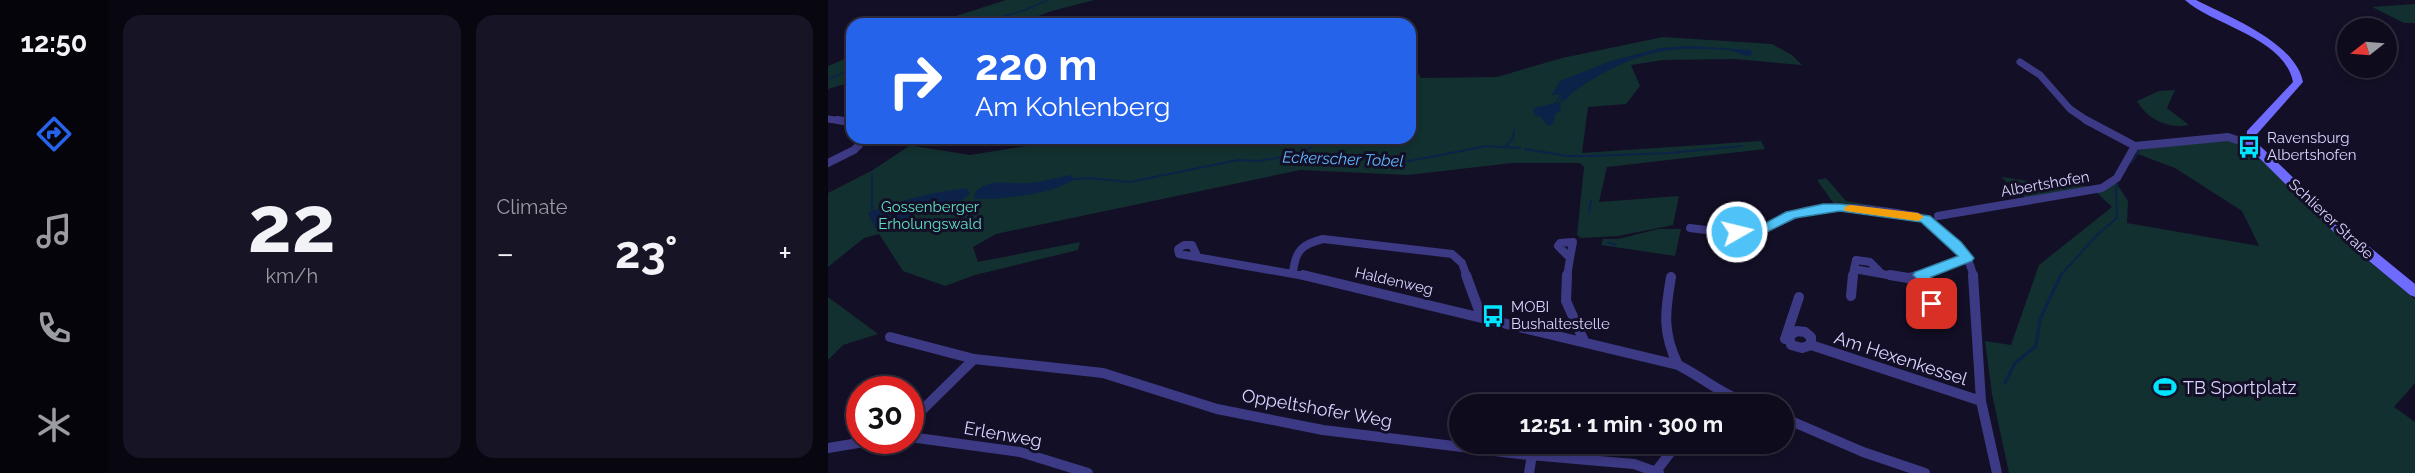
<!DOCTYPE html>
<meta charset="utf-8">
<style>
body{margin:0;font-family:Raleway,sans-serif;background:#171425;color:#f1f3f6;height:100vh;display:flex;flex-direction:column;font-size:22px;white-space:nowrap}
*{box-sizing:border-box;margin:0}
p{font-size:20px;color:#9b9ba3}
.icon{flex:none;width:33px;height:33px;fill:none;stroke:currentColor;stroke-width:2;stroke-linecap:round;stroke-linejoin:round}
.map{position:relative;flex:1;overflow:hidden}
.sheet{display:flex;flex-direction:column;gap:15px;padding:15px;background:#08060f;width:720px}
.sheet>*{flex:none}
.banner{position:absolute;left:18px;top:18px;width:570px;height:126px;border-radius:18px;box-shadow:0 3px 9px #0003,0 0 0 2px #2e2b3b;background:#2563eb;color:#fff;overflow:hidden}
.needle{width:39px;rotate:253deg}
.tools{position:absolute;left:1509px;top:18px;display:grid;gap:12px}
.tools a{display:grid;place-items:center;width:60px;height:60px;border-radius:50%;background:#0e0b1c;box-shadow:0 3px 9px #0003,0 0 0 2px #2e2b3b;font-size:30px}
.speed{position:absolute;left:18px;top:376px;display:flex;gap:12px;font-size:30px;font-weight:700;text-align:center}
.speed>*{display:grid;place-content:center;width:78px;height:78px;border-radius:50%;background:#0e0b1c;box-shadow:0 3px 9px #0003,0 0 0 2px #2e2b3b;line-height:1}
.speed .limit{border:9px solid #d22;background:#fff;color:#111}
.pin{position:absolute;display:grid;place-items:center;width:51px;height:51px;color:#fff;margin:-26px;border-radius:12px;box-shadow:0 3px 9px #0006}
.me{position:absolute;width:66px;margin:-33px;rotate:82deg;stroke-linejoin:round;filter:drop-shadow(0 0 4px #0008)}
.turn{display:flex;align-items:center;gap:21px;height:126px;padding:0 30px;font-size:27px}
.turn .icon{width:78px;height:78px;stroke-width:2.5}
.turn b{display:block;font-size:42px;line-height:51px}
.big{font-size:45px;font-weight:700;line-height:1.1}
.sheet .widget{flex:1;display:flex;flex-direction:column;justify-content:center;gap:9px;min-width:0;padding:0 21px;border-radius:18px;background:#171425}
.sheet .dial{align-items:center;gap:0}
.dial b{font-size:78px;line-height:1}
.heat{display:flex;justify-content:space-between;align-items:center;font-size:33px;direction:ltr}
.sheet .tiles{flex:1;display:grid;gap:15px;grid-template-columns:repeat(2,1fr)}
.trip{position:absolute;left:621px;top:394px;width:345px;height:60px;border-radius:30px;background:#0e0b1c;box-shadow:0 3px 9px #0003,0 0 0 2px #2e2b3b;font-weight:700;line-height:60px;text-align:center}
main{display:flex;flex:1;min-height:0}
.menu{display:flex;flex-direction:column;width:108px;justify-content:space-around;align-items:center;background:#06040b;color:#9b9ba3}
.menu .icon{width:42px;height:42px}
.menu .selected{color:#2563eb}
.menu b{font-size:27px;color:#f1f3f6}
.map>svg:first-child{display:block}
</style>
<main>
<nav class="menu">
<b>12:50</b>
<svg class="icon selected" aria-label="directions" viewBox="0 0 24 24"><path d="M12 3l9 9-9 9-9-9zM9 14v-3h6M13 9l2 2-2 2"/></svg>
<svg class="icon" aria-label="music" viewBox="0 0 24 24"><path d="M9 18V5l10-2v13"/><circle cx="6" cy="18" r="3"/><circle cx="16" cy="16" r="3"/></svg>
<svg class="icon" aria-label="phone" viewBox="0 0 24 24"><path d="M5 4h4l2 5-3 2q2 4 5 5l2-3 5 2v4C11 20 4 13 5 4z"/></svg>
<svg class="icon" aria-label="climate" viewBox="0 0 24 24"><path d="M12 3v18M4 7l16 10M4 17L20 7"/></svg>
</nav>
<section class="sheet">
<div class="tiles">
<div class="widget dial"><b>22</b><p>km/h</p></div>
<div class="widget"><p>Climate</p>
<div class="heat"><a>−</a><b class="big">23°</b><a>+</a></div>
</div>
</div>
</section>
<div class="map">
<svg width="1587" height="473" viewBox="0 0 1587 473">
<rect width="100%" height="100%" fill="#130f26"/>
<path fill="#12302f" d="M178 0H266L224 11 188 24H103Z
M1587 4V23H1576L1544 7Z
M835 37 944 44 964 55 974 65 906 59 835 60 803 65 812 86 798 104 760 107 754 153 933 141 937 149 779 167 771 202 851 196 845 225 790 236 753 238 749 235 756 167 752 163H684L580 175 472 170 168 234 145 247 150 262 252 242 250 250 147 275 117 286 75 271 51 234 36 238 0 267V193L45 170 93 138H98L86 146 142 155 249 138H582V72L590 73 593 78 669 77 734 58Z
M24 56V82L0 89V66Z
M1347 90 1339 108 1361 125C1340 129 1320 120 1309 101L1331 91Z
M1398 139 1417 145 1544 264 1587 299V383L1566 407 1587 422V473H1181L1164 394 1157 341 1183 345 1211 265 1284 207 1267 191 1288 183 1300 201 1299 223 1431 246 1414 211 1347 168 1307 153 1308 150Z
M1173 177 1230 185 1262 186 1198 198Z
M998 178 1018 201 1098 214 1024 207 1011 202 1006 204 989 180Z
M830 229H853L847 256 773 245 775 239H790Z
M0 297 50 334 15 345 0 360Z"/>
<path fill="#0c2248" d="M862 46 922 50 925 53 922 56C913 56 912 53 905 51 894 49 880 49 868 49 821 47 781 67 744 93L739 99 732 102 733 110 727 115 725 124 720 126 713 117 707 115 705 108 732 102 734 94 724 95 732 81 783 61 832 48Z
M244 175 246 179C229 194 169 200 146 199L148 191C164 177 183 185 202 183 217 181 230 177 244 175Z
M139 188 142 194 134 200 97 210 54 228H47L40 213C73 200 104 192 139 188Z"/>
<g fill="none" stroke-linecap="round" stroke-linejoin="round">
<path stroke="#0c2248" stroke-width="1.5" d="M150 24 197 10 220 0
M582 78 584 76
M0 79 24 69
M728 103 734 92"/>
<path stroke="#0c2248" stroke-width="2" d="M677 147 685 138 686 130
M697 149 740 156H761L841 153 914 146
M474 154 495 138
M1304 162 1312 149
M44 174V210L47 211
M246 179 261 178 302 182 410 160 429 161 474 154 576 162 659 146 692 148
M761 213 763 201
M780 242 788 245
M1231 277 1269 235 1289 218 1288 187 1290 184"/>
<path stroke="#0c2248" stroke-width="3" d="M1177 383 1187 363 1208 346 1212 319 1233 275"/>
<path stroke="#3d3a85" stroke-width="7" d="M1192 62 1212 75 1242 109 1261 122
M0 119 21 122"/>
<path stroke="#3d3a85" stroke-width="8" d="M10 120 21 122 22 129H24
M1258 120 1307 146 1400 137 1424 145
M0 163 26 150 31 145 30 138
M905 214 908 232
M1110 216 1274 188 1289 178 1307 146
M862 228C888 231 914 236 940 227 954 222 967 213 982 210 1018 204 1053 211 1088 216 1111 224 1143 252 1145 277
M745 242 742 258 730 246 732 243Z
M369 256 364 245H356L350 249 351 254 482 277
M465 273C467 251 474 244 495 239L624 254 634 263 639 277
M1053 273 1042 262 1028 260 1026 269 1071 277
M739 277 742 258
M1025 277 1026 269
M1086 277 1139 258"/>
<path stroke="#3d3a85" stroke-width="10" d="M475 275 850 365C876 378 897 397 925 405
M638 275 653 316
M739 275 738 301 756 341
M1062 275 1080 278 1093 275
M1093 275 1105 287 1103 321
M1145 275 1153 401 1169 473
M843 277C837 312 834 332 850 365
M1023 296 1025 275
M969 331 977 332 983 337V345L974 348 963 345 961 336Z
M62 337 146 359
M957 339 971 297
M983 345 1153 401
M890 405 904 399
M956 418 1035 452 1097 473
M82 422 146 359 275 373 389 409 495 430 691 454 806 464 831 473
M82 437 192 452 260 473
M0 448 42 441
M828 471 849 444
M701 473 704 455"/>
<path fill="#6f6bff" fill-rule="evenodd" d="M1357 0H1368C1401 17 1467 42 1475 82L1429 134 1430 144 1516 226 1587 284V297L1582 295 1506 232 1418 145 1419 131 1465 82C1456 37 1386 26 1357 0Z"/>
</g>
<path fill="#4fc3f7" stroke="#337fa1" stroke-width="1.5" d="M995 204H1012L1102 216 1133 242 1146 258 1144 261 1103 277 1112 287 1111 304 1104 309 1096 304 1098 288 1085 275 1087 272 1130 256 1093 222 1012 211 967 218 937 233 909 236 902 232 909 228 934 225 958 212Z"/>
<path fill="#f59e0b" d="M1023 205 1090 213 1096 217 1090 221 1018 211 1016 209 1018 206Z"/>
<defs>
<g id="bus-bare" transform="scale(1.8)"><path d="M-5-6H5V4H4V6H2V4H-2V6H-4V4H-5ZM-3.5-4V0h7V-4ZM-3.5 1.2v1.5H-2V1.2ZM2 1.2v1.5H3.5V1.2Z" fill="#00e5ff" stroke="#130f26" stroke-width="2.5" paint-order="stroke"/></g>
<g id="stadium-bare" transform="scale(1.8)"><path d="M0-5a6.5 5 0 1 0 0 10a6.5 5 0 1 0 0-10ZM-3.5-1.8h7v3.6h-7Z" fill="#00e5ff" stroke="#130f26" stroke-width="2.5" paint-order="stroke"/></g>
</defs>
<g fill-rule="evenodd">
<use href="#bus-bare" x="1421" y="147"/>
<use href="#bus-bare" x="665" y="316"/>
<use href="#stadium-bare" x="1337" y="387"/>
</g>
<g text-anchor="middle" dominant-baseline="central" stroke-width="6" stroke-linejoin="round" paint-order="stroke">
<g font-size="15" fill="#d9d4ff" stroke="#130f26" text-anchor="start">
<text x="1439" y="138">Ravensburg<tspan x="1439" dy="17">Albertshofen</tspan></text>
<text x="683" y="307">MOBI<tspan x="683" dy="17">Bushaltestelle</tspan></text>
</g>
<g font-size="15" fill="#d9d4ff" stroke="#130f26">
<text transform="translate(1217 184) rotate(-10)">Albertshofen</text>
<text transform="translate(1503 219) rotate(43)">Schlierer Straße</text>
<text transform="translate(566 281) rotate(13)">Haldenweg</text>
</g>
<g font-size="15" fill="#5fe0c0" stroke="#130f26">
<text x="102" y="207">Gossenberger<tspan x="102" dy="17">Erholungswald</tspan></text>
</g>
<g font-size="16" font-style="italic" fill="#62b6ff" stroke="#130f26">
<text transform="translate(515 159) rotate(2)">Eckerscher Tobel</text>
</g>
<g font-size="18" fill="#d9d4ff" stroke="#130f26">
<text transform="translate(1073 358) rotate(18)">Am Hexenkessel</text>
<text transform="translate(489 408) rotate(10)">Oppeltshofer Weg</text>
<text transform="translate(175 434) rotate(10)">Erlenweg</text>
</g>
<g font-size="18" fill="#d9d4ff" stroke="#130f26" text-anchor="start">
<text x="1355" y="387">TB Sportplatz</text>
</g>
</g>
</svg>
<div class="tools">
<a><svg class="needle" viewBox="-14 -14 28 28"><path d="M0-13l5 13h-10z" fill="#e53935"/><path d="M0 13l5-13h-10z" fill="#9b9ba3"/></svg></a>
</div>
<div class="speed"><div class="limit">30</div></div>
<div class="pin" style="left:1104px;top:304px;background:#d93025"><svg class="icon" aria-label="arrive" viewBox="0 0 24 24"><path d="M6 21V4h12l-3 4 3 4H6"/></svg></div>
<svg class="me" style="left:909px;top:232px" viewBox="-20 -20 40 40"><circle r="17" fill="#4fc3f7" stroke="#fff" stroke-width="3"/><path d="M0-11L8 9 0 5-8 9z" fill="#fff"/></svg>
<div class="trip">12:51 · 1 min · 300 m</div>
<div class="banner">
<div class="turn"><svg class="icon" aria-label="right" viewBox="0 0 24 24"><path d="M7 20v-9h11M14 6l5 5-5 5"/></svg><div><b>220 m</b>Am Kohlenberg</div></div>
</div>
</div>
</main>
